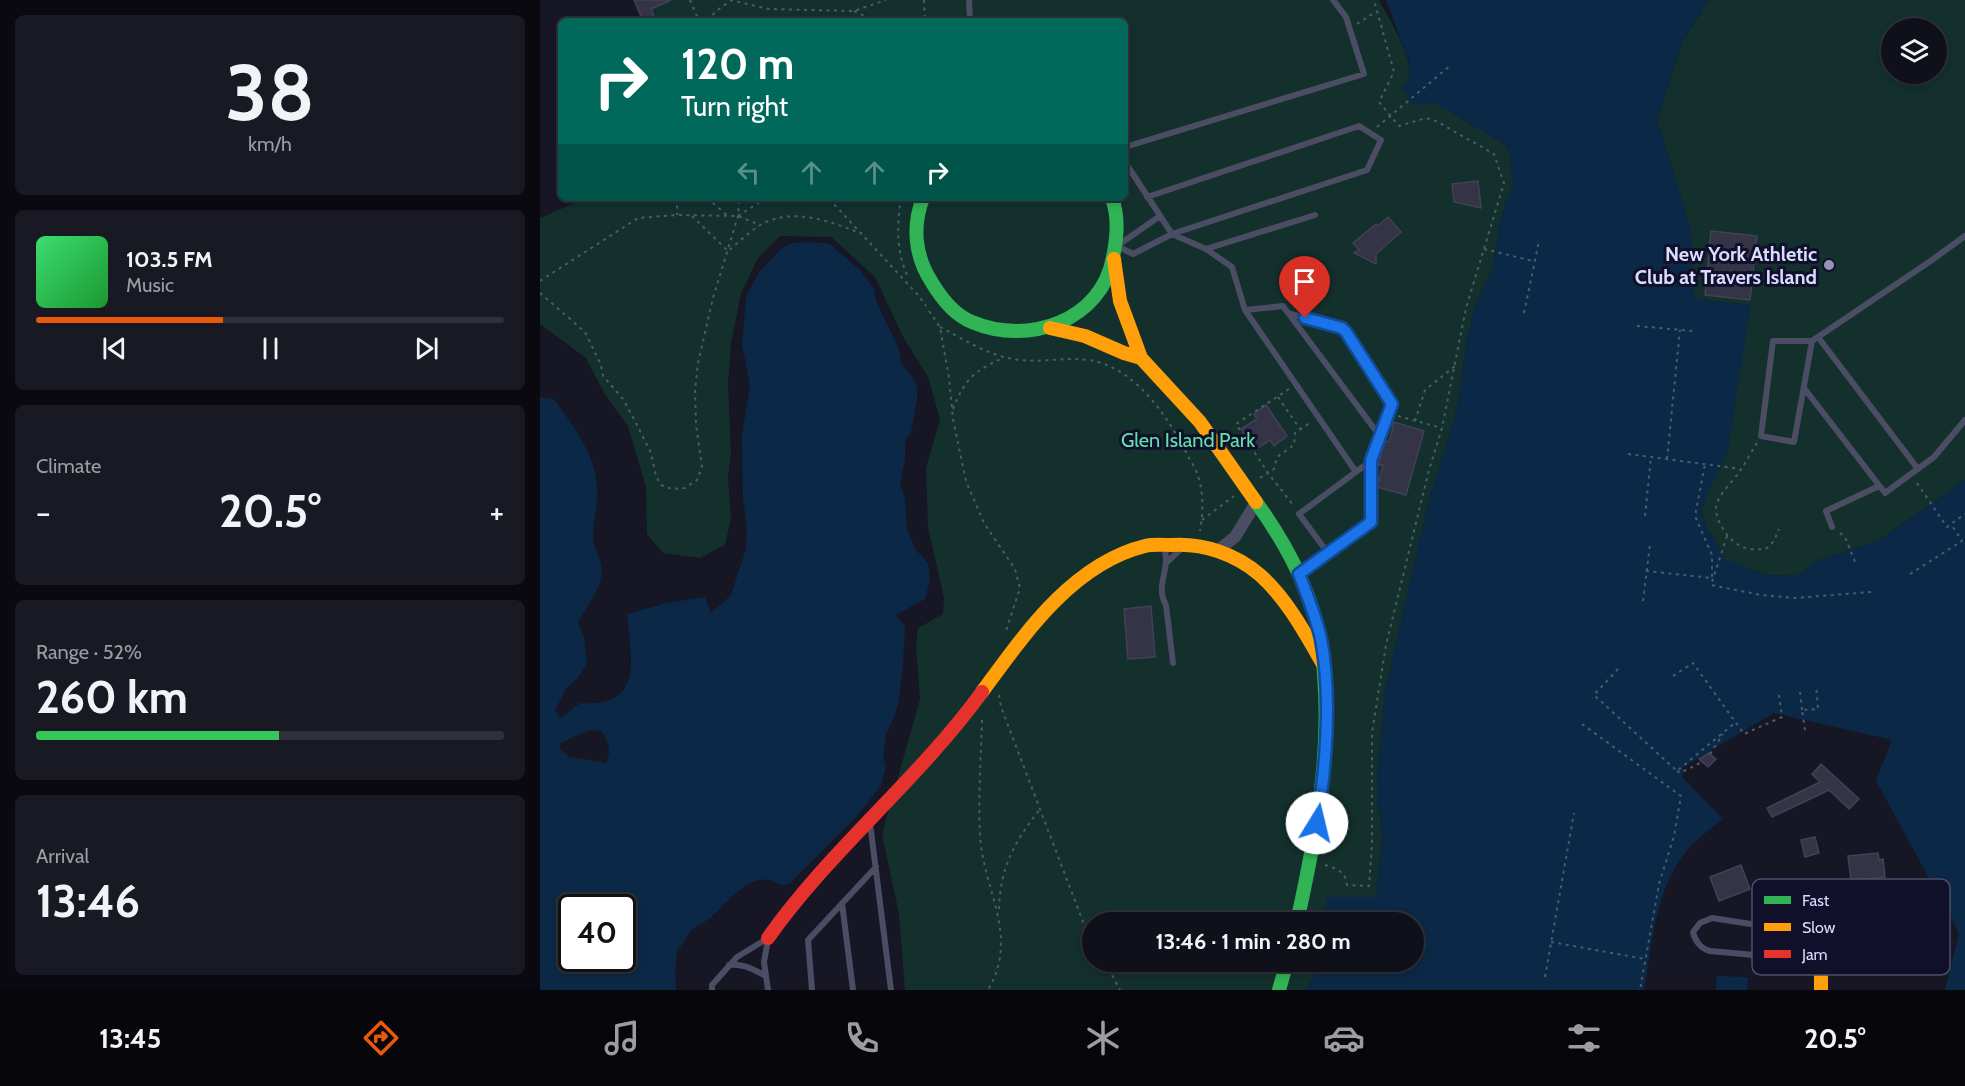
<!DOCTYPE html>
<meta charset="utf-8">
<style>
body{margin:0;font-family:Cabin,sans-serif;background:#191924;color:#f1f3f6;height:100vh;display:flex;flex-direction:column;font-size:22px;white-space:nowrap}
*{box-sizing:border-box;margin:0}
p{font-size:20px;color:#9c9da3}
.icon{flex:none;width:33px;height:33px;fill:none;stroke:currentColor;stroke-width:2;stroke-linecap:round;stroke-linejoin:round}
.map{position:relative;flex:1;overflow:hidden}
.drawer{display:flex;flex-direction:column;gap:15px;padding:15px;background:#09090f;width:540px}
.drawer>*{flex:none}
.banner{position:absolute;left:18px;top:18px;width:570px;height:183px;border-radius:9px;box-shadow:0 3px 9px #0003,0 0 0 2px #30303a;background:#00695c;color:#fff;overflow:hidden}
.buttons{position:absolute;left:1341px;top:18px;display:grid;gap:12px}
.buttons a{display:grid;place-items:center;width:66px;height:66px;border-radius:50%;background:#10101b;box-shadow:0 3px 9px #0003,0 0 0 2px #30303a;font-size:30px}
.speed{position:absolute;left:18px;top:894px;display:flex;gap:12px;font-size:30px;font-weight:700;text-align:center}
.speed>*{display:grid;place-content:center;width:78px;height:78px;border-radius:50%;background:#10101b;box-shadow:0 3px 9px #0003,0 0 0 2px #30303a;line-height:1}
.speed .limit{border:3px solid #111;border-radius:9px;background:#fff;color:#111}
.pin{position:absolute;display:grid;place-items:center;width:51px;height:51px;color:#fff;margin:-62px -26px;border-radius:50% 50% 50% 0;rotate:-45deg;box-shadow:0 0 6px #0007}
.pin .icon{rotate:45deg}
.me{position:absolute;width:66px;margin:-33px;rotate:9deg;stroke-linejoin:round;filter:drop-shadow(0 0 4px #0008)}
.turn{display:flex;align-items:center;gap:21px;height:126px;padding:0 24px;font-size:27px}
.turn .icon{width:78px;height:78px;stroke-width:2.5}
.turn b{display:block;font-size:42px;line-height:51px}
.lanes{display:flex;align-items:center;height:57px;padding:0 24px;background:#0003;justify-content:center;gap:30px;direction:ltr}
.lanes .off{opacity:.35}
.big{font-size:45px;font-weight:800;line-height:1.1}
.drawer .widget{flex:1;display:flex;flex-direction:column;justify-content:center;gap:9px;min-width:0;padding:0 21px;border-radius:9px;background:#191924}
.drawer .dial{align-items:center;gap:0}
.dial b{font-size:78px;line-height:1}
.song{display:flex;align-items:center;gap:18px}
.cover{width:72px;height:72px;border-radius:9px;background:linear-gradient(135deg,hsl(140 70% 55%),hsl(130 70% 35%))}
.played{height:6px;border-radius:3px;background:linear-gradient(90deg,#ea580c 40%,#30303a 40%)}
.keys{display:flex;justify-content:space-around;direction:ltr}
.heat{display:flex;justify-content:space-between;align-items:center;font-size:33px;direction:ltr}
.charge{height:9px;border-radius:4px;background:linear-gradient(90deg,#34c759 52%,#30303a 0)}
.trip{position:absolute;left:542px;top:912px;width:342px;height:60px;border-radius:30px;background:#10101b;box-shadow:0 3px 9px #0003,0 0 0 2px #30303a;font-weight:800;line-height:60px;text-align:center}
.tab-bar{display:flex;height:96px;justify-content:space-around;align-items:center;background:#06060b;color:#9c9da3}
.tab-bar .icon{width:42px;height:42px}
.tab-bar .on{color:#ea580c}
.tab-bar b{font-size:27px;color:#f1f3f6}
main{display:flex;flex:1;min-height:0}
.map>svg:first-child{display:block}
</style>
<main>
<section class="drawer">
<div class="widget dial"><b>38</b><p>km/h</p></div>
<div class="widget">
<div class="song"><i class="cover"></i><div><b>103.5 FM</b><p>Music</p></div></div>
<div class="played"></div>
<div class="keys"><svg class="icon" aria-label="previous" viewBox="0 0 24 24"><path d="M18 5L8 12l10 7zM5 5v14"/></svg><svg class="icon" aria-label="pause" viewBox="0 0 24 24"><path d="M8 5v14M16 5v14"/></svg><svg class="icon" aria-label="next" viewBox="0 0 24 24"><path d="M6 5l10 7-10 7zM19 5v14"/></svg></div>
</div>
<div class="widget"><p>Climate</p>
<div class="heat"><a>−</a><b class="big">20.5°</b><a>+</a></div>
</div>
<div class="widget"><p>Range · 52%</p><b class="big">260 km</b><div class="charge"></div></div>
<div class="widget"><p>Arrival</p><b class="big">13:46</b></div>
</section>
<div class="map">
<svg width="1425" height="990" viewBox="0 0 1425 990">
<rect width="100%" height="100%" fill="#161624"/>
<path fill="#13302c" fill-rule="evenodd" d="M94 0H839C848 17 877 63 868 81L874 104 895 103 965 144 969 151 973 182 961 218 952 271 935 305 926 346 919 398 913 424 889 500 845 693 837 780V805L840 814 842 839 836 897H788L780 922H552V962H777L774 978 765 990H365L359 914 342 834 380 699 376 647 378 628 403 614 404 598 388 527 386 468 400 419 388 377 362 335 335 277 291 237 240 236 218 258 201 294 191 343 188 384 191 454 188 478 191 518 185 545 160 558 123 553 107 534 106 487 88 426 64 393 46 358 0 324V218L46 198H585V21H103Z
M1168 0H1425V480L1338 541 1276 561 1257 576 1226 575 1186 560 1165 524 1162 511 1166 495 1187 454 1210 305 1153 299 1151 230 1117 120 1142 43ZM1352 28H1396V74H1352Z"/>
<path fill="#0b2946" fill-rule="evenodd" d="M846 0H1168L1142 43 1117 120 1151 230 1154 299 1211 305 1187 454 1166 495 1162 511 1165 524 1186 560 1226 575 1257 576 1276 561 1338 541 1425 480V990H1405L1419 933 1336 781 1352 740 1234 713 1143 767 1142 777 1183 819C1170 830 1154 840 1145 853 1115 891 1112 945 1104 990H765L774 978 777 962H873V922H780L788 897H836L842 839 840 814 837 805V780L845 693 889 500 913 424 919 398 926 346 935 305 952 271 961 218 973 182 969 151 965 144 895 103 874 105 862 90 870 77 869 62Z
M270 242 290 244 321 271 334 289 336 301 359 349 361 362 377 385V400L371 432 365 441V460L360 484 365 498 367 529 375 549 388 563 390 579 385 599 356 615 365 627 363 664 359 700 355 715 346 734 343 757 346 766 341 786 315 818 249 884 241 885C212 866 190 901 170 918 165 922 159 924 154 928 147 934 144 944 137 950L135 974 136 990H0V397L14 399C35 429 60 459 57 498 57 510 53 522 53 534 53 550 59 552 61 565 66 584 46 607 38 623L44 637 47 664 37 679 26 688 15 711 21 718 40 703C105 708 91 657 87 614L127 603 165 597 171 613 191 595 206 549 207 527 203 498 202 435 210 385 202 344 206 296 220 271 243 247 254 243ZM53 730 62 731C68 742 72 751 66 763L29 757 20 749V744C31 737 41 733 53 730ZM32 908H82V958H32Z
M1177 976 1208 977 1207 990H1176Z"/>
<path fill="#343446" stroke="#414157" stroke-width="1.5" d="M94 0H131L111 9 116 21H103Z
M938 181 941 208 914 202 912 184Z
M848 217 861 232 836 254V264L814 253 819 250 813 243 836 224 838 226Z
M1171 231 1217 236 1210 300 1165 295Z
M726 405 747 436 734 446 730 440 715 450 701 429 717 419 714 414Z
M854 422 884 431 866 495 837 487 843 465H838L845 441 849 442Z
M611 606 615 657 588 659 584 609Z
M1169 753 1176 759 1168 767 1159 759Z
M1281 764 1319 799 1309 809 1289 790 1232 817 1227 808 1280 782 1272 774Z
M1275 837 1279 853 1265 857 1261 840Z
M1338 853 1339 860 1343 859 1345 877 1311 881 1308 856Z
M1201 865 1210 889 1179 901 1170 877Z"/>
<g fill="none" stroke-linecap="round" stroke-linejoin="round">
<path stroke="#4a5d67" stroke-width="2" stroke-dasharray="3 4.5" stroke-linecap="butt" d="M150 0 159 21
M190 0 229 9 314 11 346 0
M384 0 385 21
M314 11 336 21
M168 21 175 12 190 1
M817 24 837 11
M837 127 911 65
M137 198V215
M167 198 188 216
M291 198 292 202 378 295 386 306
M361 198C357 224 356 250 367 275
M152 216 188 251C199 242 210 231 222 224 252 208 287 220 317 232
M198 216 226 198
M944 249 993 261
M0 281 98 218 137 215 198 216 220 225
M0 293 45 332 61 365 63 376 83 399 95 421 111 453 116 476 121 485 132 489 145 488 157 480 162 467 156 425 155 390 158 363 173 298 198 216 199 198
M389 311 400 327 409 378 413 419 426 481 444 523 475 569 480 588 465 634
M984 313 999 241
M1097 326 1153 331
M400 327C425 340 450 357 480 360 505 363 533 355 558 362 600 374 629 419 648 456 651 462 656 469 658 476 664 494 663 513 660 531
M749 389 696 424 728 473 753 505
M738 397 760 429
M413 409C425 379 434 371 463 358
M858 416 902 428
M875 421 885 390 915 366
M1217 443C1211 452 1206 462 1200 471 1193 481 1178 495 1176 507 1175 518 1184 533 1192 540 1201 549 1215 551 1227 548L1234 541 1239 529
M1088 454 1201 469
M1127 459 1140 330
M720 478 734 469 737 457 754 445 755 433 771 422
M1377 483 1407 527 1425 514
M1105 516 1111 457
M662 520 694 496
M1300 533 1305 537 1315 562
M1187 536 1171 585 1221 595 1254 598 1331 592
M1106 571 1172 578V555L1155 516 1165 464
M1370 574 1422 541 1411 524
M1103 601 1110 544
M1078 669 1054 695 1137 771 1196 722
M1133 676 1153 663 1204 734 1242 717 1239 695
M1260 692 1262 710
M459 695 461 707 545 927 552 939
M442 720C441 758 438 797 440 835 443 890 480 936 448 990
M1042 724 1141 796 1134 836 1119 884 1100 990
M1265 730 1262 710 1278 709 1276 685
M1170 754 1183 734
M1137 771 1140 773 1162 762
M785 865C796 868 806 872 807 885L829 886 832 844V733L846 645 889 470 902 428 926 308 964 183 954 154 896 121 886 118 859 126 839 102 854 72 834 0
M459 909C460 867 475 841 500 809
M1011 942 1105 959
M565 962 580 990
M1005 977 1034 813"/>
<path stroke="#4b4d64" stroke-width="6" d="M429 0 430 21
M585 147 824 74 806 17 793 0
M585 162 632 234 666 249 692 267 705 310 743 306 839 435 832 460 831 522 762 572
M607 197 819 126 841 140 827 170 632 234 593 254 577 246 620 216
M666 249 775 215
M705 310 816 472
M748 313 802 328 805 331 852 404 839 435
M1278 337 1378 469
M1272 341 1254 442 1221 436 1233 341H1272L1392 260 1425 236
M1264 388 1345 493 1394 457 1425 420
M1292 527 1286 511 1339 486
M625 546C625 551 626 556 626 561 625 578 617 589 626 605L633 663
M788 553 759 514 832 460
M626 563 641 549
M330 823 351 990
M302 903 313 990
M1270 926 1230 927 1172 918 1160 923 1153 932C1155 941 1161 949 1170 951L1258 959 1277 958 1382 962
M189 965C203 963 214 970 226 976
M172 990V985L197 957 225 940
M228 990 224 962 228 939
M272 990 268 940 336 867"/>
<path stroke="#4b4d64" stroke-width="12" d="M677 551 695 537 717 501"/>
<path stroke="#30b455" stroke-width="14" d="M383 198C372 226 375 256 391 281 401 298 414 315 432 322 488 346 562 321 573 257 577 237 579 218 572 198
M716 502C745 542 770 589 780 637 783 649 783 662 784 674 791 758 775 840 757 922
M739 990 747 962"/>
<path stroke="#ff9f0a" stroke-width="14" d="M574 259 580 301 601 358 660 422 716 502
M510 328 545 336 584 353 601 358
M442 692C484 635 532 564 605 546 613 544 623 545 632 545 663 543 696 554 720 575 747 599 765 633 783 664
M1270 926 1281 973V990"/>
<path stroke="#e5322d" stroke-width="14" d="M228 938C291 849 378 780 442 692"/>
</g>
<g fill="none" stroke-linecap="round" stroke-linejoin="round">
<g stroke="#114b97" stroke-width="15">
<path id="route" d="M765 318 802 328 806 332 852 404 831 460V522L759 574C767 595 776 616 781 639 792 696 786 766 777 823"/>
</g>
<use href="#route" stroke="#1a73e8" stroke-width="10"/>
</g>
<circle fill="#9596b2" stroke="#10102a" stroke-width="2" cx="1289" cy="265" r="6"/>
<g text-anchor="middle" dominant-baseline="central" stroke-width="6" stroke-linejoin="round" paint-order="stroke">
<g font-size="20" font-weight="bold" fill="#d9dbff" stroke="#10102a" text-anchor="end">
<text x="1277" y="254">New York Athletic<tspan x="1277" dy="23">Club at Travers Island</tspan></text>
</g>
<g font-size="20" fill="#61e2ad" stroke="#10102a">
<text x="648" y="440">Glen Island Park</text>
</g>
</g>
<rect x="1212" y="879" width="198" height="96" rx="9" fill="#10102a" stroke="#4c4d6a" stroke-width="1.5"/>
<rect x="1224" y="896" width="27" height="8" fill="#30b455"/>
<rect x="1224" y="923" width="27" height="8" fill="#ff9f0a"/>
<rect x="1224" y="950" width="27" height="8" fill="#e5322d"/>
<g font-size="16" fill="#d9dbff">
<text x="1262" y="906">Fast</text>
<text x="1262" y="933">Slow</text>
<text x="1262" y="960">Jam</text>
</g>
</svg>
<div class="buttons">
<a><svg class="icon" aria-label="layers" viewBox="0 0 24 24"><path d="M12 4l9 5-9 5-9-5zM3 14l9 5 9-5"/></svg></a>
</div>
<div class="speed"><div class="limit">40</div></div>
<div class="pin" style="left:765px;top:318px;background:#d93025"><svg class="icon" aria-label="arrive" viewBox="0 0 24 24"><path d="M6 21V4h12l-3 4 3 4H6"/></svg></div>
<svg class="me" style="left:777px;top:823px" viewBox="-20 -20 40 40"><circle r="19" fill="#fff"/><path d="M0-13L10 11 0 6-10 11z" fill="#1a73e8"/></svg>
<div class="trip">13:46 · 1 min · 280 m</div>
<div class="banner">
<div class="turn"><svg class="icon" aria-label="right" viewBox="0 0 24 24"><path d="M7 20v-9h11M14 6l5 5-5 5"/></svg><div><b>120 m</b>Turn right</div></div>
<div class="lanes"><svg class="icon off" aria-label="left" viewBox="0 0 24 24"><path d="M17 20v-9H6M10 6l-5 5 5 5"/></svg><svg class="icon off" aria-label="ahead" viewBox="0 0 24 24"><path d="M12 20V5M6 11l6-6 6 6"/></svg><svg class="icon off" aria-label="ahead" viewBox="0 0 24 24"><path d="M12 20V5M6 11l6-6 6 6"/></svg><svg class="icon" aria-label="right" viewBox="0 0 24 24"><path d="M7 20v-9h11M14 6l5 5-5 5"/></svg></div>
</div>
</div>
</main>
<nav class="tab-bar">
<b>13:45</b>
<svg class="icon on" aria-label="directions" viewBox="0 0 24 24"><path d="M12 3l9 9-9 9-9-9zM9 14v-3h6M13 9l2 2-2 2"/></svg>
<svg class="icon" aria-label="music" viewBox="0 0 24 24"><path d="M9 18V5l10-2v13"/><circle cx="6" cy="18" r="3"/><circle cx="16" cy="16" r="3"/></svg>
<svg class="icon" aria-label="phone" viewBox="0 0 24 24"><path d="M5 4h4l2 5-3 2q2 4 5 5l2-3 5 2v4C11 20 4 13 5 4z"/></svg>
<svg class="icon" aria-label="climate" viewBox="0 0 24 24"><path d="M12 3v18M4 7l16 10M4 17L20 7"/></svg>
<svg class="icon" aria-label="car" viewBox="0 0 24 24"><path d="M5 17H2v-5l4-1 3-4h7l3 4 3 1v5h-3M9 17h6M6 11h13"/><circle cx="7" cy="17" r="2"/><circle cx="17" cy="17" r="2"/></svg>
<svg class="icon" aria-label="filters" viewBox="0 0 24 24"><path d="M4 7h16M4 17h16"/><circle cx="9" cy="7" r="2"/><circle cx="15" cy="17" r="2"/></svg>
<b>20.5°</b>
</nav>
